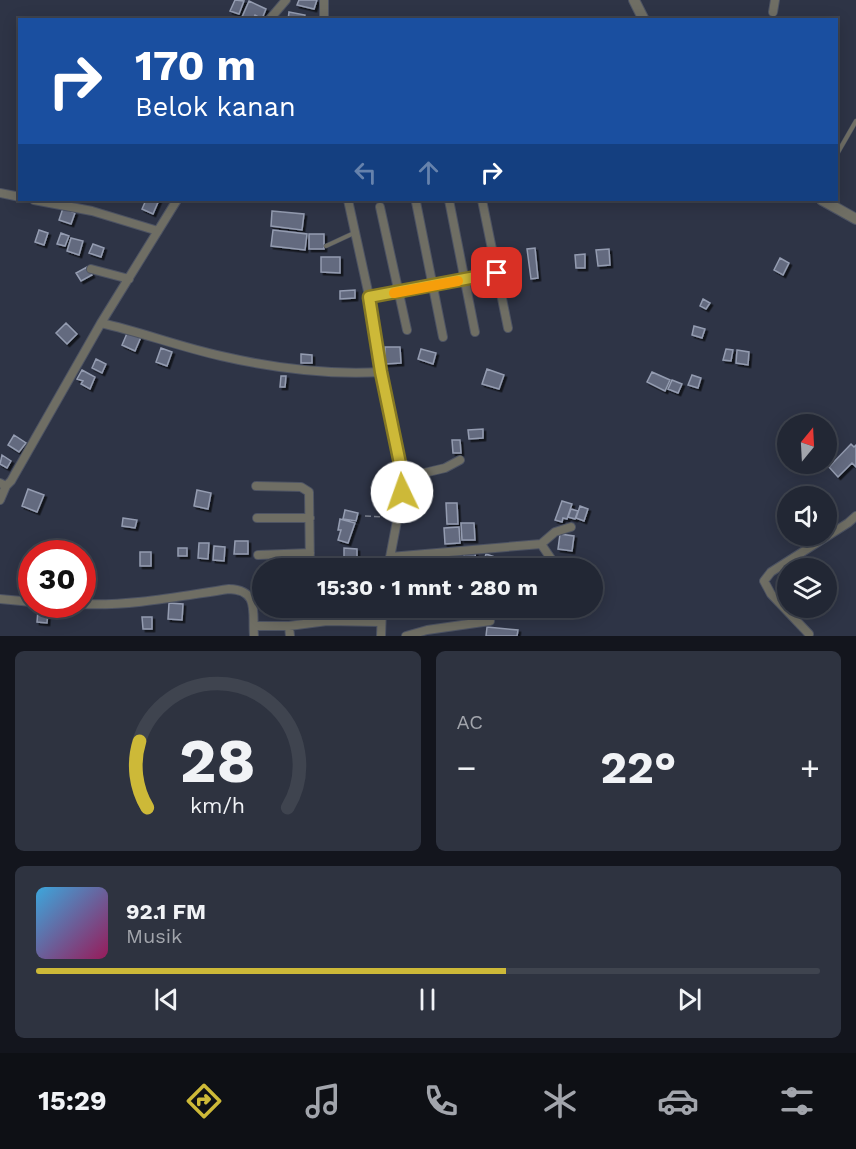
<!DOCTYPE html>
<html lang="id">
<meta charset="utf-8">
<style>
body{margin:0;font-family:"Work Sans",sans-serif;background:#2e3340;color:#f1f3f6;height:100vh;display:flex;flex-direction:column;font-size:22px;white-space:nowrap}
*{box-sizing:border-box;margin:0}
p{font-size:20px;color:#a2a5ac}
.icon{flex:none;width:33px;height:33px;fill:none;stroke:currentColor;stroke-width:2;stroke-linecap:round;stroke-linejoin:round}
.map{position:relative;height:636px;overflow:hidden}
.drawer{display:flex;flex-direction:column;gap:15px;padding:15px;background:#13151d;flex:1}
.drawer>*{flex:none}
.banner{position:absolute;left:18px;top:18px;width:820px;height:183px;border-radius:0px;box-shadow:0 3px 15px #0003,0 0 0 2px #3f444f;background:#1a4fa0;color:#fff;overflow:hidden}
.needle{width:39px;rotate:18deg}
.controls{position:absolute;left:777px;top:414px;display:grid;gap:12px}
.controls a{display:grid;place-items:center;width:60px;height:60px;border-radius:50%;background:#222734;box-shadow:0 3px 15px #0003,0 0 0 2px #3f444f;font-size:30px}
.speed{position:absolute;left:18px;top:540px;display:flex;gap:12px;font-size:30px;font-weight:700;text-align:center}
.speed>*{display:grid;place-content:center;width:78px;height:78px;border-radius:50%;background:#222734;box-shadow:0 3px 15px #0003,0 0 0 2px #3f444f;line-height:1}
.speed .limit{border:9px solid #d22;background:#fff;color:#111}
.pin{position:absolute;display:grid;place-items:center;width:51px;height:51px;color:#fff;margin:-26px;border-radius:12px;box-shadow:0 3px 9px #0006}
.me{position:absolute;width:66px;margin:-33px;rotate:357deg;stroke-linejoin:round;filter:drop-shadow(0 0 4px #0008)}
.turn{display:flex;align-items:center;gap:21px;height:126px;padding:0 18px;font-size:27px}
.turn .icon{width:78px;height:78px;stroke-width:2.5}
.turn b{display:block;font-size:42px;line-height:51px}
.lanes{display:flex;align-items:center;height:57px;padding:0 18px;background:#0003;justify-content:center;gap:30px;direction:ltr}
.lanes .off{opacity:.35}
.big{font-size:45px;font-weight:700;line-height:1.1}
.drawer .card{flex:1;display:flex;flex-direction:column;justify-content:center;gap:9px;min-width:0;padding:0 21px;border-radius:9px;background:#2e3340}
.drawer .dial{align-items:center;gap:0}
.dial svg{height:156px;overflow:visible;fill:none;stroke:#3f444f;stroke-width:7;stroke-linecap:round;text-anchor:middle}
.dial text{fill:#f1f3f6;stroke:none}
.song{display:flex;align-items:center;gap:18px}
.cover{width:72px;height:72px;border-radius:9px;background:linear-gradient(135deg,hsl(200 70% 55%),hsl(330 70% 35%))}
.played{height:6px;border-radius:3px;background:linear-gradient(90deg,#cdb938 60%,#3f444f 60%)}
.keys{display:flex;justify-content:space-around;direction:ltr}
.heat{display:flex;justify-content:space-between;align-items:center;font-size:33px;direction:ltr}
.drawer .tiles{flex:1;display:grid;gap:15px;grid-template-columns:1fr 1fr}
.card:last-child{grid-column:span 2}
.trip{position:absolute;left:252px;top:558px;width:351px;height:60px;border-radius:30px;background:#222734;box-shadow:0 3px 15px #0003,0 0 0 2px #3f444f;font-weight:700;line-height:60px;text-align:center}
.tabs{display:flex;height:96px;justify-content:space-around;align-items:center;background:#0e1015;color:#a2a5ac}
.tabs .icon{width:42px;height:42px}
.tabs .active{color:#cdb938}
.tabs b{font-size:27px;color:#f1f3f6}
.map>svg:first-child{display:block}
</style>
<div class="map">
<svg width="856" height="636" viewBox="0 0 856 636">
<defs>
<filter id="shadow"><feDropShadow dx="2.5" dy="2.5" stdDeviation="0" flood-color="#0009"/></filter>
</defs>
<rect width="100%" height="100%" fill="#2e3446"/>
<path fill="#646b7f" stroke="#949cb1" stroke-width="1.5" filter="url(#shadow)" d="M235 0 244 1 239 14 230 11Z
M299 0H317L314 9 297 5Z
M249 1 266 9 262 19 255 15 253 20 242 17Z
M289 12 305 15 304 20H288Z
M146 200H159L153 214 142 209Z
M63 208 75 213 71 224 59 220Z
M272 211 304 214 302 230 271 226Z
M39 230 48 233 44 245 35 242Z
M273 230 307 234 305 250 271 246Z
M61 233 69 236 65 246 57 244Z
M309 234H324V249H309Z
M71 238 83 241 79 255 67 251Z
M93 244 104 248 101 257 89 253Z
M535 248 538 278 531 279 527 249Z
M609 249 610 265 598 266 596 250Z
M585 254V268H576L575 255Z
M321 257H340V273L321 272Z
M780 258 789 263 783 275 774 270Z
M87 267 92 275 81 281 76 273Z
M355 290V298L340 299V291Z
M703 299 710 303 706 309 700 306Z
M66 323 77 334 67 344 56 333Z
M694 326 705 329 702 338 692 335Z
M128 331 141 337 135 351 122 345Z
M385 347H400L401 363 385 364Z
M161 348 172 352 167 366 156 362Z
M421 349 436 353 433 364 418 359Z
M726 349 733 350 731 361 723 360Z
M737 350 749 352 748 365 736 363Z
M301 354 312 355V363H301Z
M96 359 106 364 102 373 92 368Z
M487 369 504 375 499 389 482 384Z
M82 370 95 377 90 389 81 384 83 381 77 379Z
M652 372 670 380 665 391 647 382Z
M692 375 701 378 698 388 688 385Z
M281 376H286L285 387H280Z
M672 380 682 384 678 393 668 389Z
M483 429V438L469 439 468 430Z
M14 435 26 443 19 452 8 445Z
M452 440H460L461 453H453Z
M851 444 854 447 856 445V467L852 463 838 477 829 467Z
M2 455 11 461 7 468 0 464Z
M28 489 44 495 37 512 22 506Z
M197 490 211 493 208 509 194 506Z
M374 490 390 492 389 503 373 501Z
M562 501 572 504 567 519 563 518 562 522 555 520Z
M446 503H457L458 524H447Z
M580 506 588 509 584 521 576 518Z
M571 509 578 511 575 519 568 517Z
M345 510 358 513 356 521 343 519Z
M123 518 137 520 135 528 122 526Z
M340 519 355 523 348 543 338 540 341 530H338Z
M461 523H474L475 540H462Z
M459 527 460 543 445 544 444 528Z
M560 534 574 536 572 551 558 549Z
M235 541H248V554H234Z
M199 543H209L208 559 198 558Z
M214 546 225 547 224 561 213 560Z
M178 548H187V556H178Z
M344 548 357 549V559L344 558Z
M475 551 476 568H464V552Z
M140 552H151V566H140Z
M486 554 498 558 495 567 483 564Z
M169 603 183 604 182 620 168 619Z
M38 610 48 611 47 623 37 622Z
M142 617H152V629H143Z
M487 627 518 630 517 636H486Z"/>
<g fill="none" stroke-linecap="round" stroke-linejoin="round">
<g stroke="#4d5363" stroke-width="5">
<path id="service" d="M837 154 856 121
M326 246 354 233"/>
</g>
<g stroke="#4d5363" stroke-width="10">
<path id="minor" d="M773 12 775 0
M269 20 286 0
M324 20V0
M0 193 20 197
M34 200 92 211 158 231
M348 200 369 296 381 372 403 478 400 505 388 568
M449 200 475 332
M482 200 508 328
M416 202 443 337
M380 207 407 330
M91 269 129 279
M369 296 497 273
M101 323C141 332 180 347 221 356 273 368 327 375 381 372
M403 478 445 468 460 460
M0 483 6 486 11 481 101 323 177 200
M256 486 301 487 309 492 310 568
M0 500 6 486
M257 518H310
M541 544 554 563 566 566
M258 555 310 553
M390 557 541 544 555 532 571 527
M259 591H262
M0 599 32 602
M82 604C133 606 180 596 229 589 260 590 252 613 254 636
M309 623 310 608
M254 626H289L327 621 380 622
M289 626 290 636
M809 634 771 594 764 581 771 572 848 523 856 516
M381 636 382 608
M406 636 427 630 490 621"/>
</g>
<g stroke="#4d5363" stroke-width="12">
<path id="tertiary" d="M634 0 644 20
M822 200 856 219"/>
</g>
<path stroke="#7a7f8d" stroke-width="1.5" stroke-dasharray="6 3" stroke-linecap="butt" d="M365 516 388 517"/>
<use href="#service" stroke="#6f6e64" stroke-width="4"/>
<use href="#minor" stroke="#6f6e64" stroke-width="8"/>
<use href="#tertiary" stroke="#6f6e64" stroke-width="10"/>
</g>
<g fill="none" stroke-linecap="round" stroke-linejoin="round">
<g stroke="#857824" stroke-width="15">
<path id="route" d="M402 492 403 478 381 372 369 297 497 273"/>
</g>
<use href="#route" stroke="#cdb938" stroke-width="10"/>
<path stroke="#f59e0b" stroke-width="10" d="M394 293 458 281"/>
</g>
</svg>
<div class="controls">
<a><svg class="needle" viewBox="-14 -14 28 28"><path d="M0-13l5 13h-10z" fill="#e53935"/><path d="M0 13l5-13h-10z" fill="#a2a5ac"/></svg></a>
<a><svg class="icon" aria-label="sound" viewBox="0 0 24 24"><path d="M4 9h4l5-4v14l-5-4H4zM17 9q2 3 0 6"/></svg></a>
<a><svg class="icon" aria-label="layers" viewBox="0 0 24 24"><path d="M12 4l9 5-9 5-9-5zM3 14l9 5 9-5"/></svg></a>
</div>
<div class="speed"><div class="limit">30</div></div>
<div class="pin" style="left:497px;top:273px;background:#d93025"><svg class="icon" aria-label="arrive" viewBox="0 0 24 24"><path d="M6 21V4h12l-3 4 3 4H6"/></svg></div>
<svg class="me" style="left:402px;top:492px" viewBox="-20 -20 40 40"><circle r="19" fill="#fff"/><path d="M0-13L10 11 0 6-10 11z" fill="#cdb938"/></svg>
<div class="trip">15:30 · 1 mnt · 280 m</div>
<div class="banner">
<div class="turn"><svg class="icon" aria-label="right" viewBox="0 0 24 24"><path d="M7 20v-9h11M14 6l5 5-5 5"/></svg><div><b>170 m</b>Belok kanan</div></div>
<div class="lanes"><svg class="icon off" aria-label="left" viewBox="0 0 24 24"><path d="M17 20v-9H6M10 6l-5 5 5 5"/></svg><svg class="icon off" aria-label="ahead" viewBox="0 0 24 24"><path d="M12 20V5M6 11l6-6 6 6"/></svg><svg class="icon" aria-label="right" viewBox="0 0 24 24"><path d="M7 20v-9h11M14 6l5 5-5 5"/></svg></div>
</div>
</div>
<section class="drawer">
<div class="tiles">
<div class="card dial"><svg viewBox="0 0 100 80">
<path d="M14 69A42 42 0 1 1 86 69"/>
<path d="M14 69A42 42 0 0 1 10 35" stroke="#cdb938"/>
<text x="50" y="56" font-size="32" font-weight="700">28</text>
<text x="50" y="72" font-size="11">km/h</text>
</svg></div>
<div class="card"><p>AC</p>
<div class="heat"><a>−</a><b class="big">22°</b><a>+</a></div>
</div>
<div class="card">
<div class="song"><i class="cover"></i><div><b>92.1 FM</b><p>Musik</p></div></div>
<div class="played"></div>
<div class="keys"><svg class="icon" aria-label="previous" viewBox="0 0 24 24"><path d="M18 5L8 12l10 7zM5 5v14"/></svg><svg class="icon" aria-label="pause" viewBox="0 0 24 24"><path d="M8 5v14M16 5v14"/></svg><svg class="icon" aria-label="next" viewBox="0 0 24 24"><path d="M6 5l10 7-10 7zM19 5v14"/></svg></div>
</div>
</div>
</section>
<nav class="tabs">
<b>15:29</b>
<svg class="icon active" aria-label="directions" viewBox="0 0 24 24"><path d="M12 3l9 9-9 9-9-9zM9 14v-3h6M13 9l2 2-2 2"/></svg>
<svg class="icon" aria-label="music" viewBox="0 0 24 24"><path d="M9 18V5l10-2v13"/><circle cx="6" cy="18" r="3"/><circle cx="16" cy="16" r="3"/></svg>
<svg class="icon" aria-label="phone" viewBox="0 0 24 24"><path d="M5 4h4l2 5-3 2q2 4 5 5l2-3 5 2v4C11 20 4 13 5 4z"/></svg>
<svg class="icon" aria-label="climate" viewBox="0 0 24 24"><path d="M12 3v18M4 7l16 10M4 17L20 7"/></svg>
<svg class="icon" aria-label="car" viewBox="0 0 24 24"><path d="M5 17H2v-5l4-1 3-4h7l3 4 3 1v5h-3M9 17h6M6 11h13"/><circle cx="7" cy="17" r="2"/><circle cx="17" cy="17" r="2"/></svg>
<svg class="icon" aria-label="filters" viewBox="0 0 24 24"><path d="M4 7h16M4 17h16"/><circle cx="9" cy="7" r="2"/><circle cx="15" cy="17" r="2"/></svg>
</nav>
